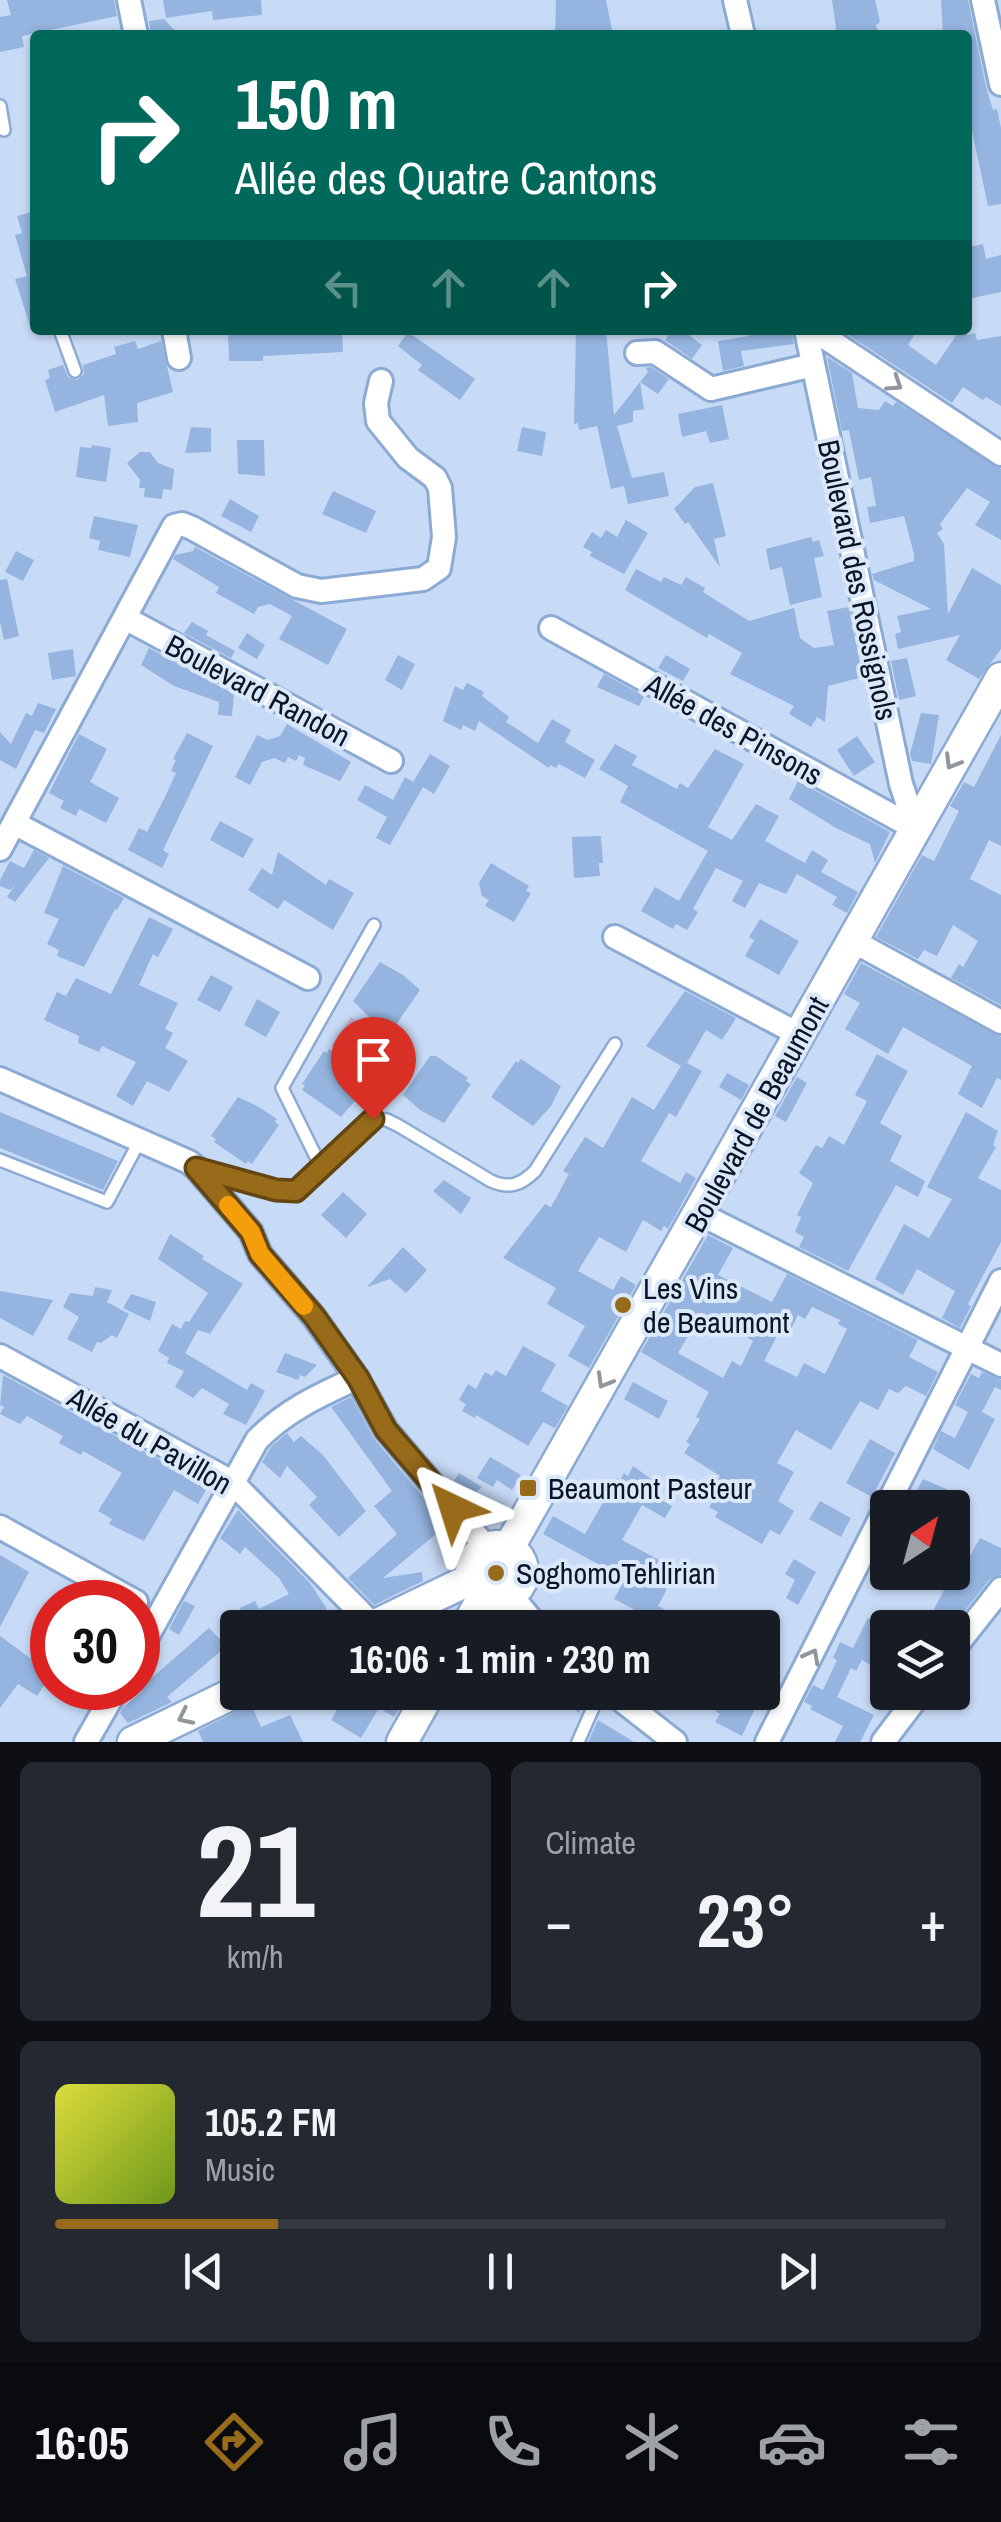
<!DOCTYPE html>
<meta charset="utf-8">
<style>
body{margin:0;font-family:"Archivo Narrow",sans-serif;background:#242831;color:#f1f3f6;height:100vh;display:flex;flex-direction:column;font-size:38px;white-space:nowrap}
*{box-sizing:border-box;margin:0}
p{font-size:32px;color:#9ea1a6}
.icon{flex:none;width:55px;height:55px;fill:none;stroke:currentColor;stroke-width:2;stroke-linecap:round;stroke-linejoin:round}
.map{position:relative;height:1742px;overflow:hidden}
.details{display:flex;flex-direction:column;gap:20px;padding:20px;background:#0d0f14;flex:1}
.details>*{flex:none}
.hud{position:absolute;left:30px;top:30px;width:942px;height:305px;border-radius:10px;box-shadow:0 2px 8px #0004;background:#00695c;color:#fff;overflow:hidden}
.needle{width:65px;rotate:36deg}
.controls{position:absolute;left:870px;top:1490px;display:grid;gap:20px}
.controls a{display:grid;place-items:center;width:100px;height:100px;border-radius:10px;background:#171b24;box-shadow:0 2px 8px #0004;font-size:50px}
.speed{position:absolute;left:30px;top:1580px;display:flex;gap:20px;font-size:50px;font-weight:700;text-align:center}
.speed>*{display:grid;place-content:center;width:130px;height:130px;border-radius:50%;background:#171b24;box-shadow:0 2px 8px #0004;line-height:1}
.speed .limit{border:15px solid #d22;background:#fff;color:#111}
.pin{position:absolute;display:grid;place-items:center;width:85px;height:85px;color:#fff;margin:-102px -42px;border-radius:50% 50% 50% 0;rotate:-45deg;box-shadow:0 0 10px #0007}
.pin .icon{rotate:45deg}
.me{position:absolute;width:110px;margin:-55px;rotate:319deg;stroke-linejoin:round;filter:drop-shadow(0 0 8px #0008)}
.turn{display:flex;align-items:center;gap:35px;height:210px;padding:0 40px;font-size:45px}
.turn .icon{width:130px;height:130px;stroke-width:2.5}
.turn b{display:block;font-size:70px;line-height:85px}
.lanes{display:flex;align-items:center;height:95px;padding:0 40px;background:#0003;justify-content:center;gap:50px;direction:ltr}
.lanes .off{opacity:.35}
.big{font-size:75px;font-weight:700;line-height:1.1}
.details .card{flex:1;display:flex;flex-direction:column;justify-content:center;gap:15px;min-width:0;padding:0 35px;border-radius:15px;background:#242831}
.details .dial{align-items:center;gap:0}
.dial b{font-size:130px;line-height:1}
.song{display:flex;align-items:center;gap:30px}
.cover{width:120px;height:120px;border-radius:15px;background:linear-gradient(135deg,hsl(60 70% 55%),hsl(80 70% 35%))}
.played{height:10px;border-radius:5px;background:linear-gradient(90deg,#986b1a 25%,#363941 25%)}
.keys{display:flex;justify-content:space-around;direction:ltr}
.heat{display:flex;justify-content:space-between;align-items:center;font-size:55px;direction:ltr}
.details .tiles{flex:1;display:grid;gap:20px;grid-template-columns:1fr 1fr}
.card:last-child{grid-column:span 2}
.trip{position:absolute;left:220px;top:1610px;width:560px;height:100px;border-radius:10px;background:#171b24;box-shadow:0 2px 8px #0004;font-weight:700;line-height:100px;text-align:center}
.dock{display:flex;height:160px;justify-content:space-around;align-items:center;background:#090b0e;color:#9ea1a6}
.dock .icon{width:70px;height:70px}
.dock .on{color:#986b1a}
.dock b{font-size:45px;color:#f1f3f6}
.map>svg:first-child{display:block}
</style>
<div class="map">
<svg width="1001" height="1742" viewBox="0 0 1001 1742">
<rect width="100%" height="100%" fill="#c8dbf6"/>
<path fill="#d0b8d9" d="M351 1017 409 1056 387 1087 331 1047Z"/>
<path fill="#95b4df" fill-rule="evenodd" d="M7 0H114L117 16 22 36 24 47 0 52V17L11 15Z
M163 0H261L262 15 213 20 212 11 166 18Z
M556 0H606L613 35H555Z
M832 0H875L880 22 876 25 878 35H837Z
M941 0H968L986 87 993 110 997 109 1001 128V204L988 206 972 131 968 132V35H943Z
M164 19 179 35H151L149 21Z
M35 211V332H32L15 279 27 276 15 235 22 233 17 216Z
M983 244 986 259 1001 255V292L968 299V247Z
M228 330H342L343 352 263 356V361H229Z
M576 330H606L614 415 648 372 646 368 651 367 669 379 658 394 640 382 644 409 633 411V422L617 426 632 478 664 472 669 496 628 504 624 486 611 489 597 426 579 430 578 423 574 424Z
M672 330H682L702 345 692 359 665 340Z
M748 330H791L794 344 741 351 744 366 723 371 718 341 749 336Z
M841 330H917L908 345 936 365 960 330 968 335 975 333 977 340 1001 336V406L986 397 983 400 963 387 952 403Z
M408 332 475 379 460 400 418 370 422 365 398 346Z
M135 341 138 349 161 341 173 392 137 403 138 422 108 426 104 395 55 412 45 380 50 378 48 370 63 365 68 377 77 380 84 374 83 365 116 354 114 347Z
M827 357 852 373 858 408 879 410 885 401 893 406 896 402 1001 469V540L975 525 990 502 967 488 940 524 943 529 937 533 944 544 948 614 972 568 1001 585V649L979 679 946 660 960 635 898 649 895 634 901 632 897 616 931 609 874 580 872 574 914 561V554L904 516 870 523 867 507 876 506 871 477 859 480 849 430 842 431Z
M722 405 729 439 710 443 706 431 682 437 678 414Z
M191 427 211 428V452L185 453Z
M522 427 546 432 542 456 517 451Z
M237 440H264L265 476 238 474Z
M92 445 111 448 106 482 76 477 80 447 91 448Z
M140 452H150L158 463 174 469 172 490 163 489 162 499 144 497 145 488H139L140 480 127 463Z
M713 483 726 536 714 539 720 567 688 522 685 524 674 509 695 487Z
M333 491 376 511 366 533 322 514Z
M230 499 259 516 251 532 221 516Z
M94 516 138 525 130 557 98 550 100 541 89 538Z
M626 520 648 533 624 574 590 556 592 552 583 547 592 532 601 538 606 530 617 537Z
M811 537 813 542 819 540 824 556 814 558 822 597 790 605 782 567 770 570 766 549Z
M195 547 347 629 328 665 279 639 292 616 270 604 258 607 254 614 216 593 219 587 173 559 175 555 193 551Z
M16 551 34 560 23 581 5 572Z
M636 569 661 582 664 577 681 585 686 577 705 588 703 592 749 621 794 608 800 638 814 648 834 645 827 611 849 607 863 677 828 686 825 722 817 717 811 727 789 714 794 706 730 674 742 653 709 634 707 638 625 590Z
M7 579 19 636 4 640 0 622V580Z
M192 622 208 631 206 635 235 651 231 658 184 633Z
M247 633 265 645 257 659 238 648Z
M149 648 234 694 232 716 218 715 219 702 174 686 141 665Z
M73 649 76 676 52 680 48 653Z
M398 655 415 664 402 690 385 680Z
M666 655 690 669 683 681 658 668Z
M907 658 916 696 899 700 891 661Z
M604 674 644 696 639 706 597 687Z
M467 683 484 692 482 696 509 717 506 722 538 743 552 719 571 730 565 742 595 760 585 778 559 764 556 768 550 765 549 768 479 721 475 731 463 725 461 730 443 721 455 686 463 690Z
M38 703 56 709 44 733 35 730 16 769 0 760V732L11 744 26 713 32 716Z
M921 713 939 715 931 764 912 761 910 754Z
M287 724 351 762 340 781 303 765 305 758 299 755 296 761 288 757 285 763 274 758 262 762 250 785 235 777 257 735 268 740 280 736Z
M187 733 213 746 163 850 169 854 162 868 128 850 139 828 147 832 164 799 176 773 171 771 176 760 173 759Z
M79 734 107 749 90 782 119 798 106 823 79 809 76 816 60 808 64 801 49 793Z
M1001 735V846L989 840 970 879 1001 895V1005L951 978 959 964 963 967 978 941 953 925 937 956 924 950 918 959 876 937 922 855 934 861 959 811 950 806 964 782 974 787Z
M857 736 875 762 854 776 837 750Z
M615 744 637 756 632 765 677 789 680 783 688 788 715 749 744 764 708 827 732 840 756 804 779 816 765 841 805 863 812 850 828 860 821 872 858 892 847 913 832 905 837 897 797 874 786 894 759 883 745 908 732 901 743 881 716 868 693 909 698 912 687 930 676 924 673 929 641 911 655 887 679 901 708 851 620 802 628 786 599 769Z
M430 754 450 766 434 794 423 787 390 845 376 838 387 817 357 800 365 785 393 800 405 777 418 785 413 782Z
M798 781 890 832 875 863 870 844 836 828 789 799Z
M220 821 254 839 243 858 210 840Z
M601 836 603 863H599L600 876 574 878 572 837Z
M34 850 49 858 15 902 7 897 15 885 10 890 0 886V880L10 861 24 868Z
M278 852 326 885 329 879 354 893 333 930 284 900 278 909 248 890 262 868 272 875Z
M491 863 529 886 526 891 531 893 514 922 485 906 489 900 482 896 479 883Z
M63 866 124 898 117 910 115 909 84 967 57 956 59 950 47 944 59 919 44 913Z
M149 917 173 929 158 957 153 954 139 985 178 1003 165 1029 173 1033 165 1048 188 1061 169 1092 147 1081 133 1106 116 1096 136 1062 102 1046 99 1052 78 1043 79 1036 44 1020 57 992 66 996 76 978 111 994Z
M760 919 799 941 779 975 745 956 754 940 749 937Z
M380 962 403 975 420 990 393 1029 389 1027 387 1030 369 1017 353 1001Z
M861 963 1001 1037V1080L997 1078 982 1108 958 1094 972 1066 903 1027 888 1054 845 1029 860 1003 844 994Z
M211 975 233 987 220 1012 197 1000Z
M685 991 736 1018 722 1040 706 1030 687 1063 702 1071 676 1117 669 1113 641 1161 680 1183 686 1172 696 1178 668 1229 664 1226 661 1231 643 1220 626 1252 599 1237 578 1271 613 1290 621 1276 636 1285 589 1368 568 1356 585 1326 547 1304 556 1288 503 1258 545 1204 551 1207 569 1174 563 1171 585 1137 603 1148 632 1097 654 1110 681 1066 646 1046Z
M257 999 280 1012 266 1037 244 1025Z
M329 1049 369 1076 359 1096 341 1117 302 1090 305 1086 302 1084 324 1051 327 1053Z
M877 1054 908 1071 880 1123 902 1136 890 1161 925 1181 918 1197 896 1185 848 1271 799 1247 804 1237 795 1232 801 1217 797 1215 813 1183 799 1173 816 1145 822 1148 829 1136 844 1145 867 1101 855 1095Z
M430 1056H436L468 1078 466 1081 471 1084 444 1123 420 1110 403 1095Z
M521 1059 561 1086 551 1106 533 1126 491 1097 516 1061 518 1063Z
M727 1073 749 1085 741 1100 719 1087Z
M797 1077 807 1083 786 1122 775 1116Z
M238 1097 259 1107 277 1119 275 1122 279 1125 252 1164 248 1161 246 1164 214 1142 216 1139 211 1136Z
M0 1112 118 1161 103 1190 0 1148Z
M966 1112 998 1131 993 1145 996 1147 978 1178 1001 1190V1242L968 1304 971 1306 960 1328 942 1318 955 1291 941 1283 917 1269 903 1295 875 1279 904 1224 929 1238 952 1199 927 1187Z
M444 1180 471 1198 461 1214 433 1191Z
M343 1192 367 1214 346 1238 321 1215Z
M170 1234 204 1256 202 1259 243 1284 210 1334 198 1330 185 1353 247 1390 251 1383 265 1391 246 1425 223 1414 229 1404 202 1388 193 1398 175 1387 184 1371 167 1363 169 1358 158 1351 172 1324 181 1329 185 1321 189 1322 208 1293 158 1259Z
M708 1235 733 1248 718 1275 772 1302 787 1274 918 1340 909 1357 938 1372 926 1396 906 1386 898 1393 889 1389 878 1410 860 1401 831 1450 796 1430 777 1463 794 1472 778 1501 794 1511 780 1535 770 1530 762 1544 715 1517 718 1512 709 1507 712 1503 707 1500 720 1476 684 1453 690 1444 686 1442 700 1419 696 1417 709 1392 641 1352ZM812 1307 840 1320 838 1324 847 1329 825 1374 804 1363 797 1377 764 1361 781 1328 789 1333 798 1315 805 1319ZM725 1318 749 1332 747 1337 753 1341 741 1366 732 1361 723 1378 678 1353 697 1321 716 1333Z
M403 1247 427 1270 411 1288 406 1293 390 1279 367 1287Z
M95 1287 112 1290 107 1302 129 1314 117 1338 112 1335 101 1343 97 1342 92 1352 67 1339 79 1317 63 1307 70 1293 93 1296Z
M0 1291 53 1300 33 1336 0 1318Z
M131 1294 156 1302 150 1321 123 1308Z
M523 1346 556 1364 541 1391 568 1406 555 1428 543 1422 528 1446 476 1415 475 1418 462 1411 466 1404 459 1400 468 1384 476 1389 485 1372 492 1376 496 1370 506 1376Z
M285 1353 317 1365 305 1377 300 1375 298 1380 276 1372Z
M982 1372 1001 1380V1390L995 1387 982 1412 995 1419 969 1470 933 1449 941 1431 955 1438 968 1412 955 1405 971 1374 979 1378Z
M3 1375 208 1486 198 1504 174 1490 144 1541 109 1524 112 1519 98 1511 122 1473 83 1451 81 1455 59 1443 63 1436 27 1416 20 1424 0 1414 4 1407 0 1405Z
M633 1382 668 1401 659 1419 624 1399Z
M351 1397 375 1440 447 1525 383 1578 422 1572 423 1581 374 1605 348 1578 397 1534 374 1506 392 1491 331 1407Z
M287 1433 294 1442 301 1436 323 1455 366 1511 339 1537 309 1505 317 1497 287 1466 280 1478 262 1462 271 1447Z
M870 1439 895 1453 872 1497 846 1483Z
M490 1457 521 1475 512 1490 497 1480 493 1487 477 1478Z
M633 1466 658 1484 652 1495 672 1506 665 1518 642 1505 622 1540 659 1560 649 1580 667 1589 658 1606 699 1628H650L654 1620 614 1599 625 1579 543 1534 553 1516 585 1534 617 1478 620 1480 624 1473 628 1476Z
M459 1473 482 1487 466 1501 452 1484Z
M923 1479 958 1494 951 1508H922L911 1502Z
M820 1501 851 1518 841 1537 809 1519Z
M238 1510 310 1583 327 1609 307 1618 304 1615 278 1628H250L240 1608 255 1601 259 1609 289 1594 279 1578 245 1547 240 1554 220 1538Z
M980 1538 1001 1548V1574L989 1580 951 1628H935L940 1617 932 1613 952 1575 958 1578Z
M0 1555 29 1572 0 1627Z
M794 1559 816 1572 798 1605 786 1598 795 1580 785 1574Z
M184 1601 195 1606 179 1635 169 1629Z
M868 1618 888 1628V1669L878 1662 874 1667 862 1660 856 1671 851 1668 837 1697 874 1715 860 1742H835L843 1726 810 1709 812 1706 804 1702 813 1685 823 1690 837 1660 833 1658 840 1642 853 1648Z
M209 1628 223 1642 219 1646 222 1650 167 1697 172 1702 128 1723 120 1713 123 1708 142 1691 140 1688Z
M0 1636 37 1663 52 1640V1674L37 1696 18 1684 0 1708Z
M352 1692H399L406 1697 394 1717 379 1708 361 1738 331 1720 342 1701 350 1705 353 1701 356 1703 359 1696Z
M553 1692H586L579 1713Z
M714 1692H734L757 1704 742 1736 715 1722 720 1714 715 1711 717 1707 708 1704Z
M251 1704 261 1727 290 1715 303 1742H203L198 1731Z
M598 1720 634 1742H588Z"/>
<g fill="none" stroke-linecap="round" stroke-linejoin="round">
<g stroke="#8baad4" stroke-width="16">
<path id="lane" d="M0 106 4 130
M60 330 75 371
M0 1160 107 1202 140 1140
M322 1169 282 1088 374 925
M205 1171 277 1191H296L373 1119 387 1120 399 1126 491 1181C509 1189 521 1185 535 1171L615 1044
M578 1742 600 1692"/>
</g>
<g stroke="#8baad4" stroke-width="28">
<path id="street" d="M129 0 136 35
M735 0 743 35
M983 0 1001 84
M174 330 179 358
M806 330 901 784 916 829
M814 330 1001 454
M637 353 655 352 711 389 813 365
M125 618 391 761
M551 628 916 829
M14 823 308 978
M0 849 174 526 182 524 192 528 297 586 321 591 423 579 439 568 444 537 440 488 435 478 408 458 378 421 376 403 381 381
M615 937 800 1035
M853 941 1001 1022
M0 1079 189 1162 196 1168 251 1232 260 1254 314 1317 357 1378 386 1430 487 1548
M700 1214 1001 1365
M0 1356 232 1482 373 1625
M0 1527 136 1602
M510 1594 538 1628
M952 1651 1001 1589
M138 1653 257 1440C286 1410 320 1395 357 1378
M611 1692 675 1742
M86 1742 117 1688
M767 1742 1001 1281
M883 1742 921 1692"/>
</g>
<g stroke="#8baad4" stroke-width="35">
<path id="secondary" d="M471 1572a26 26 0 1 1 52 0a26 26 0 1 1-52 0Z
M508 1549 1001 678
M369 1628 471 1579
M466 1628 484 1595
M133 1742 238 1691
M402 1742 430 1692"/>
</g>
<use href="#lane" stroke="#fff" stroke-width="11"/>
<use href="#street" stroke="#fff" stroke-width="22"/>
<use href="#secondary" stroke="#fff" stroke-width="30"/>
</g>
<defs><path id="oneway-chevron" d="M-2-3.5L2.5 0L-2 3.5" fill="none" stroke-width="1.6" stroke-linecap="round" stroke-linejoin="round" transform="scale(2.5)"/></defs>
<g stroke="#90969c">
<use href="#oneway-chevron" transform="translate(895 384) rotate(33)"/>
<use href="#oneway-chevron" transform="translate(952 762) rotate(121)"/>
<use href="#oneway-chevron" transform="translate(604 1381) rotate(120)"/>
<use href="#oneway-chevron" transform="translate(812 1656) rotate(-62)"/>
<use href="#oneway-chevron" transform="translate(185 1717) rotate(154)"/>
</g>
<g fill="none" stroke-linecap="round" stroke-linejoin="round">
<g stroke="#634611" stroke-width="25">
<path id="route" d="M373 1119 296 1191 276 1190 196 1168 251 1232 260 1254 314 1316 358 1378 386 1430 453 1508"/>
</g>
<use href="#route" stroke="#986b1a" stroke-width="18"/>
<path stroke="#f59e0b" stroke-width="18" d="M228 1205 251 1232 260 1254 304 1306"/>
</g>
<g fill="#986b1a" stroke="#dbe8fa" stroke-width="4">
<circle cx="623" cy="1305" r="10"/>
<rect x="518" y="1478" width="20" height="20" rx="5"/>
<circle cx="496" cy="1573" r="10"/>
</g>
<g text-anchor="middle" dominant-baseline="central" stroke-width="8" stroke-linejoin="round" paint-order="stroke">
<g font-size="30" fill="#091524" stroke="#dbe8fa">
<text transform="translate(858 580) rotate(78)">Boulevard des Rossignols</text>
<text transform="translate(258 690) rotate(28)">Boulevard Randon</text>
<text transform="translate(734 729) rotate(29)">Allée des Pinsons</text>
<text transform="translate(756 1114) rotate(-61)">Boulevard de Beaumont</text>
<text transform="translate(150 1440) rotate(30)">Allée du Pavillon</text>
</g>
<g font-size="30" fill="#091524" stroke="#dbe8fa" text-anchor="start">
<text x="643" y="1288">Les Vins<tspan x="643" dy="34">de Beaumont</tspan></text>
<text x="548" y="1488">Beaumont Pasteur</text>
<text x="516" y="1573">SoghomoTehlirian</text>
</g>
</g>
</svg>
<div class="controls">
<a><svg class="needle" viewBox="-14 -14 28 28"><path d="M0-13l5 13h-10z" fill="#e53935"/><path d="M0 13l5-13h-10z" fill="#9ea1a6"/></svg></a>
<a><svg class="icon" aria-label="layers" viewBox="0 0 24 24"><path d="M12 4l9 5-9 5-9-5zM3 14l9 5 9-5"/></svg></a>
</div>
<div class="speed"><div class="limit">30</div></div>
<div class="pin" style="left:373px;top:1119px;background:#d93025"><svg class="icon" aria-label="arrive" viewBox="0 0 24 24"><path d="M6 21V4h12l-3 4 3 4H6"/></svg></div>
<svg class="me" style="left:453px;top:1508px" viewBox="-20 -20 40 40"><path d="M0-17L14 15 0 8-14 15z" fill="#986b1a" stroke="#fff" stroke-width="4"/></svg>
<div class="trip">16:06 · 1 min · 230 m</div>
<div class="hud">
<div class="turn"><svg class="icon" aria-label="right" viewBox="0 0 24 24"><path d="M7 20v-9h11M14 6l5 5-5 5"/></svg><div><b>150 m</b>Allée des Quatre Cantons</div></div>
<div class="lanes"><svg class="icon off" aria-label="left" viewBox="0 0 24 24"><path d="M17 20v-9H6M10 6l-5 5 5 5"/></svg><svg class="icon off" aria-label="ahead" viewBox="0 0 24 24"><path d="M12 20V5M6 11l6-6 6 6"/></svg><svg class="icon off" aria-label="ahead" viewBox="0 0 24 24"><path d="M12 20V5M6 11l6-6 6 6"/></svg><svg class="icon" aria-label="right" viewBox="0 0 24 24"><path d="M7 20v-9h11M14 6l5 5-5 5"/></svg></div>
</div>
</div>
<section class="details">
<div class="tiles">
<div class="card dial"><b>21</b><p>km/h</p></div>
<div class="card"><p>Climate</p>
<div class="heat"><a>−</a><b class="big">23°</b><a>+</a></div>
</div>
<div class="card">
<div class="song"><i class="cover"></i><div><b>105.2 FM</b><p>Music</p></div></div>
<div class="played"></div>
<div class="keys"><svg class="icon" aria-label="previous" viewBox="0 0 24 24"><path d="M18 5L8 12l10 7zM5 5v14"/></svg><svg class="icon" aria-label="pause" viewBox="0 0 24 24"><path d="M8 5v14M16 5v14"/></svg><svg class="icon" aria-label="next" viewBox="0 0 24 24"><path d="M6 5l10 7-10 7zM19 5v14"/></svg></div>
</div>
</div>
</section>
<nav class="dock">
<b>16:05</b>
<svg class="icon on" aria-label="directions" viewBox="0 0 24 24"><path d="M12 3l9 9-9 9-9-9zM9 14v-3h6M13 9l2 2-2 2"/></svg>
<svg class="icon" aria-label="music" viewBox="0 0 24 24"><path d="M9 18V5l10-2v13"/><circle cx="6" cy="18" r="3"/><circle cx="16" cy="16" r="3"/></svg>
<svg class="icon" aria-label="phone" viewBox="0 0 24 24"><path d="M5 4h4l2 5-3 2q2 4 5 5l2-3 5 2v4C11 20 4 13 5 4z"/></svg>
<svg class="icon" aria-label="climate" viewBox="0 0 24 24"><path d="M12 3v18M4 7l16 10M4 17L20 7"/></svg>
<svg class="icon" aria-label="car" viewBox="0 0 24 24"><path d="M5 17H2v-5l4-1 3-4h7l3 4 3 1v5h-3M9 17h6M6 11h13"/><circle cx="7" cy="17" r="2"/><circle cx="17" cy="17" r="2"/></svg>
<svg class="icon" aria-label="filters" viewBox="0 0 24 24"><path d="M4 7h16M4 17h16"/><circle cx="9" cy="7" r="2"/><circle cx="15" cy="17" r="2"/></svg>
</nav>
